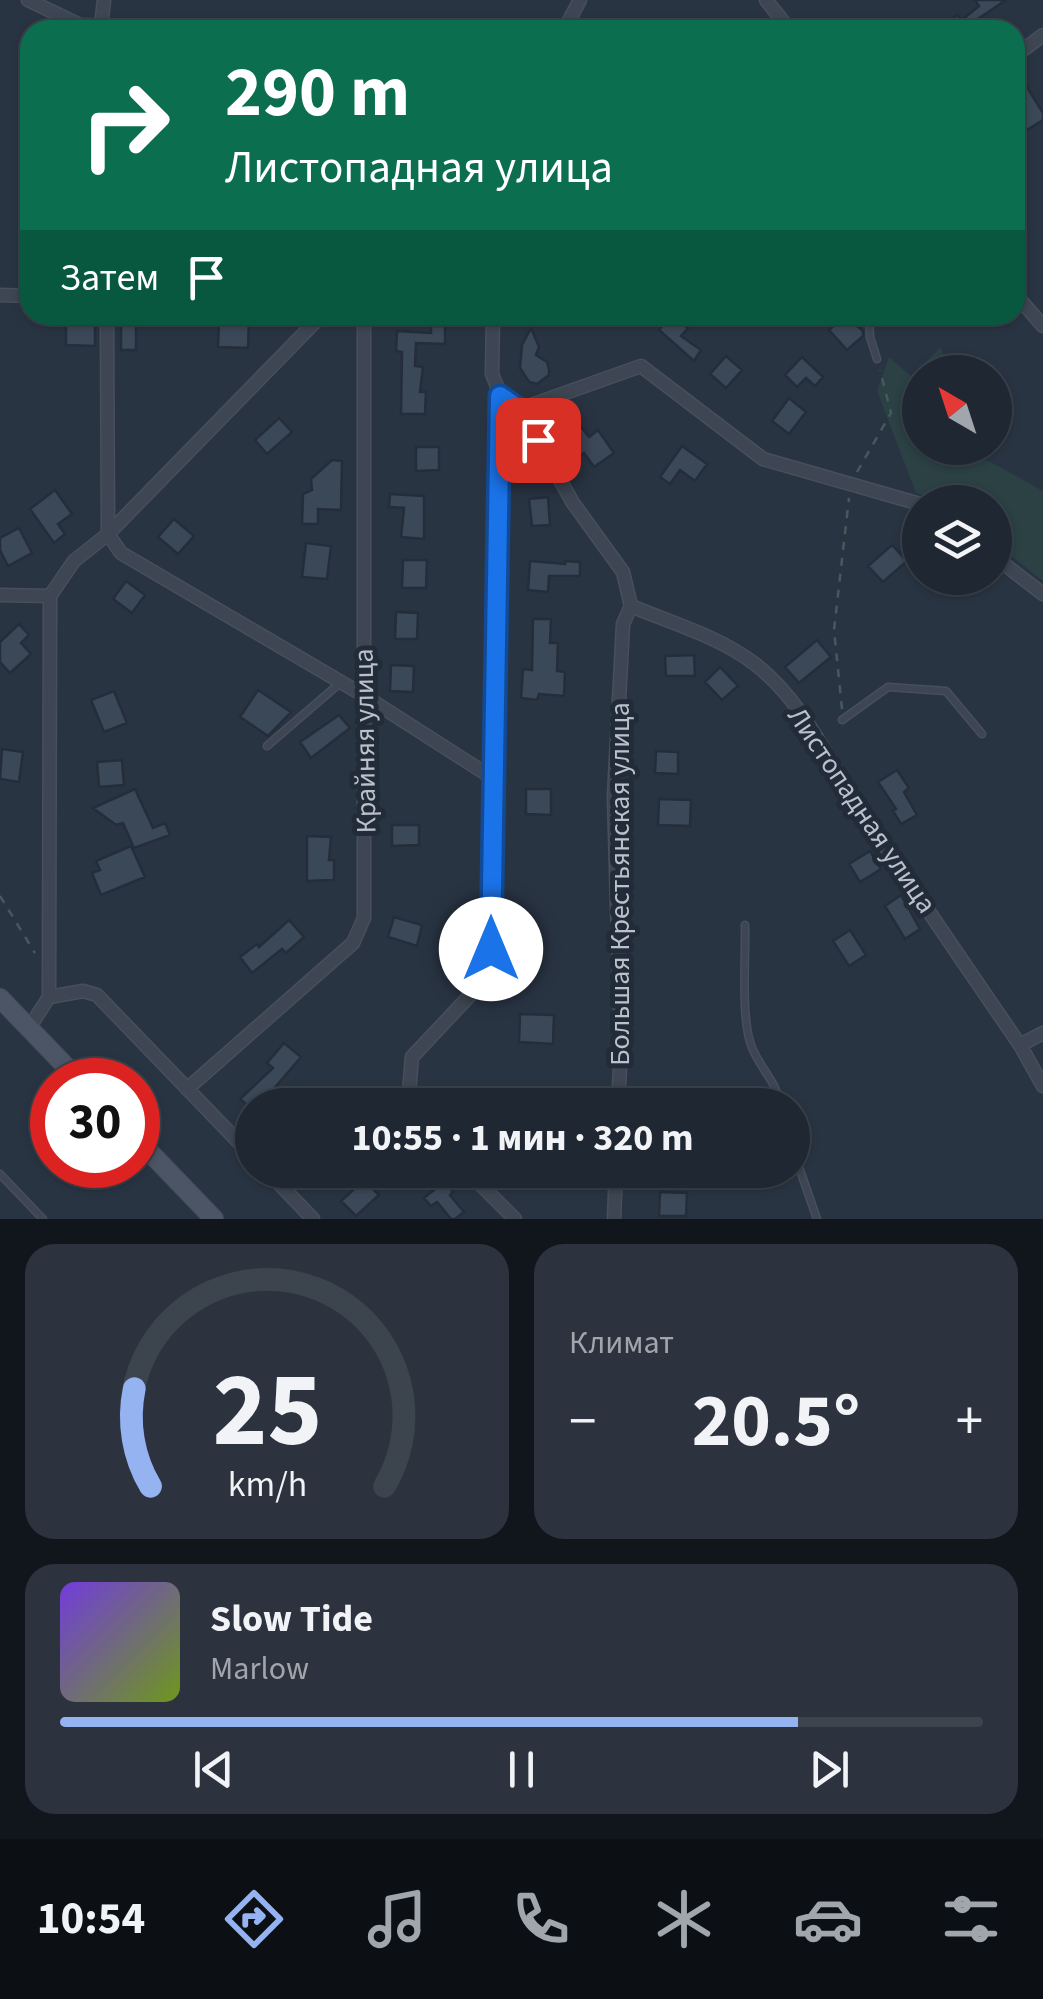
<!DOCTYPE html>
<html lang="ru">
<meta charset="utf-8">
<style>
body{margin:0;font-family:"Source Sans 3",sans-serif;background:#2c333e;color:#f1f3f6;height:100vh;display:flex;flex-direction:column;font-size:38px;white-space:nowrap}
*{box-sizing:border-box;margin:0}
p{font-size:32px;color:#a1a5ac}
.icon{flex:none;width:55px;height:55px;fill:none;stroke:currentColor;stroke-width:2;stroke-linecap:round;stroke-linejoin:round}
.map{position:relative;height:1219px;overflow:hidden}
.details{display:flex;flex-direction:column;gap:25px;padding:25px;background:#11151c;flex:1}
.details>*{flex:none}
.banner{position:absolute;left:20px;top:20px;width:1005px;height:305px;border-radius:30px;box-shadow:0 2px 8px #0004,0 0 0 2px #3c444d;background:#0b6e4f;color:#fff;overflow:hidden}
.needle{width:65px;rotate:321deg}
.controls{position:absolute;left:902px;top:355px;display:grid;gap:20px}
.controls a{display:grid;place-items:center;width:110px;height:110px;border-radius:50%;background:#1f2732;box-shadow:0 2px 8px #0004,0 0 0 2px #3c444d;font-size:50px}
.speed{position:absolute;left:30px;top:1058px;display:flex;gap:20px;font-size:50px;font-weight:700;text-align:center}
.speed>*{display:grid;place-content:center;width:130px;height:130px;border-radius:50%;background:#1f2732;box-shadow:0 2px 8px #0004,0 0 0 2px #3c444d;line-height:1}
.speed .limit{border:15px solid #d22;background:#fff;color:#111}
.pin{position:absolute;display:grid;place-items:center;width:85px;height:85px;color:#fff;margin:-42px;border-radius:20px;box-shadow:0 5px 15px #0006}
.me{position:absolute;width:110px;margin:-55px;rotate:0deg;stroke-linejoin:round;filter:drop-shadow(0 0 8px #0008)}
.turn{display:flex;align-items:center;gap:35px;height:210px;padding:0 40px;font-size:45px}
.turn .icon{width:130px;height:130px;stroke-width:2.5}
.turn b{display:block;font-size:70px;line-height:85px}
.then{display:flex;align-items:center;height:95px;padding:0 40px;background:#0003;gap:20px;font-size:38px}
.big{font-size:75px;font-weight:700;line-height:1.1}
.details .tile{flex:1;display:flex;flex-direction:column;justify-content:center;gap:15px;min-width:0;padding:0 35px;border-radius:30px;background:#2c333e}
.details .dial{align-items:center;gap:0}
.dial svg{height:260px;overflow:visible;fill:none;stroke:#3c444d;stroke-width:7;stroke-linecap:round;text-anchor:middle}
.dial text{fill:#f1f3f6;stroke:none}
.song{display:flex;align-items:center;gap:30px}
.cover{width:120px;height:120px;border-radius:15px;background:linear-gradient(135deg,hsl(260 70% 55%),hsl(80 70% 35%))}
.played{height:10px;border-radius:5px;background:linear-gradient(90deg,#95b2f1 80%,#3c444d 80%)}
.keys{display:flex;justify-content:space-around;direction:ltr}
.heat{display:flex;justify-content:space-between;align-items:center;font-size:55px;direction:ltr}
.details .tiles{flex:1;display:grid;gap:25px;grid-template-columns:1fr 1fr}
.tile:last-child{grid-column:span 2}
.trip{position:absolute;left:235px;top:1088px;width:575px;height:100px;border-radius:50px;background:#1f2732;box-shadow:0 2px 8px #0004,0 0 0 2px #3c444d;font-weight:700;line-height:100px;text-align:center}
.tab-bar{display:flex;height:160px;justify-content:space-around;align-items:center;background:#0c1014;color:#a1a5ac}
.tab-bar .icon{width:70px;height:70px}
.tab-bar .current{color:#95b2f1}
.tab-bar b{font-size:45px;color:#f1f3f6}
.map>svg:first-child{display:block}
</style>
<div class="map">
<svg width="1043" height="1219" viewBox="0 0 1043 1219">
<rect width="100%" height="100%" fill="#293443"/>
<path fill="#2b4144" d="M940 348 951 365 949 372H920V448H965L1043 491V581L995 543V502H944L916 493 877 391 889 357 911 376Z"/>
<path fill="#3b4858" stroke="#242d3a" stroke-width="2.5" d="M975 0H1006L978 19 981 22 971 30H939L957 15 962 20 979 6Z
M1027 87 1043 113V120L1022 133 1015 122V94Z
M121 315H136V350H121Z
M671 315 688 328 681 336 701 350 694 361 659 330Z
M845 315 863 331V336L847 350 829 330Z
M219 319 249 320 248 348 218 347Z
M66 321 95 322V346L66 345Z
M431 326H445V344L416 343 415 366 423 367 420 392H426L425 414H401L402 352 396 351 397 331 431 333Z
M531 328 539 347 536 355 547 362 549 369V375L537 384 529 382 520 368 522 345Z
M726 356 742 370 726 388 710 374Z
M802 357 823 377 815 386 806 378 797 387 785 375Z
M789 398 806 412 789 434 772 421Z
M279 418 292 432 267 454 255 440Z
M579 424 589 437 598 430 614 453 594 467 584 453 576 459 560 437Z
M682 446 707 464 695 481 680 470 670 484 660 477Z
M416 447H439V470L416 471Z
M332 460 342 461 341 510 318 509V524H302L303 494 312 490 311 479Z
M55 490 72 514 58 524 65 534 54 543 30 509Z
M390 494 424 496V539L401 537 404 508 389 507Z
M548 497 550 525 532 526 529 499Z
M174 519 194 536 178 554 158 537Z
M19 528 32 553 8 566 0 550V538Z
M306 543 331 546 327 579 302 577Z
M892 545 907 561 883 582 868 566Z
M403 560H427L426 588H402Z
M530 561 565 564V561L580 562V576H549L548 592 528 590Z
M126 581 145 595 132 613 113 599Z
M396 612 418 613 417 639H395Z
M533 619H551L550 643H558L557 671 565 672 564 696 539 694 537 700 521 698 523 669 532 670Z
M19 624 29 635 21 643 31 654 10 673 0 662V642Z
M817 640 831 657 799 683 785 667Z
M694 655 695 676H666L665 656Z
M391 665 414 666 413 692 390 691Z
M720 667 738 686 722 700 705 682Z
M258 690 291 712 268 736 240 717Z
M114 691 127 723 104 732 91 700Z
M339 715 350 728 311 758 300 742Z
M2 749 23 752 19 782 0 779Z
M656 751 678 752V774L655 773Z
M122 760 124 785 99 787 97 762Z
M897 770 909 788 904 792 917 815 901 824 893 811 896 809 878 782Z
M135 789 153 828 165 823 170 835 134 848 123 823 116 825 93 808Z
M526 789H551V815L526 814Z
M659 799 691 800 690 826 658 825Z
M392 825H419V845L392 846Z
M307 836 331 837 329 860H334V880L307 881Z
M131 846 145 877 101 895 92 873 100 870 96 861Z
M870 851 881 869 860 882 849 864Z
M901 895 920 929 905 939 885 906Z
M394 917 422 925 417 946 388 937Z
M289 920 304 937 286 953 282 949 252 973 240 957 257 944 259 947Z
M850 930 866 955 849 966 833 941Z
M520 1014 554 1015 553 1044 519 1042Z
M284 1043 301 1057 273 1090 283 1099 276 1105H247L240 1099 273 1068 267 1063Z
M364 1180 379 1195 356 1216 341 1201Z
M445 1181 453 1192 450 1195 464 1212 455 1219H451L437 1202 431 1206 424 1198Z
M660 1192 687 1193 686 1216H659Z"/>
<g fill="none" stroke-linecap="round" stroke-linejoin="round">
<g stroke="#474f5c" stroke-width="9">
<path id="lane" d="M869 315 870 337 877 359
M842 720 888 687 946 691 982 734
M267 746 340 683
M745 925C746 956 740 1023 753 1050 762 1070 776 1082 781 1105
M792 1147 817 1219
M0 1174 43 1219"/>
</g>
<g stroke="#474f5c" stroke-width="15">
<path id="street" d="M28 0 80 25 245 30
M766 0 790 30
M101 26 104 0
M564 30 580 0
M1015 56 1043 35
M1015 294 1043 326
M0 295 30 296
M322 315 108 534 121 553 363 695 491 777
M501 396 520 409 573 503 623 572 631 606C672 623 720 637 755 664 805 703 828 761 862 812 914 890 967 968 1020 1045L1043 1086
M520 409 641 366 763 459 920 504
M995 557 1043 594
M0 595 50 596
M49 997 83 991 97 995 252 1156
M29 1028 49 997 50 596 74 561 108 534 107 315
M1020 1045 1043 1033
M187 1089 353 943 364 918V315
M413 1105 409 1092 412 1057 490 974 501 396 492 374 493 315
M618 1105 621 1048 614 797 623 624 631 606
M266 1170 313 1219
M466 1170 515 1219
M614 1219 616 1170"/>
</g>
<g stroke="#474f5c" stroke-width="20">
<path id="secondary" d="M0 998 79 1080
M138 1140 214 1219"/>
</g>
<path stroke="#445a5b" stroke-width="2.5" stroke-dasharray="8 8" stroke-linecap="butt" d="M857 472 891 413 880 370
M842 709 834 630 849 498
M0 896 35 953"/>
<use href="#lane" stroke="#3d4652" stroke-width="6"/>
<use href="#street" stroke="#3d4652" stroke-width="12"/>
<use href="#secondary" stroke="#4b5565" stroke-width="18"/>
</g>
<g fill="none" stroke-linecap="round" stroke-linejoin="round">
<g stroke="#114b97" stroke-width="25">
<path id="route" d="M491 949 500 396 520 410 538 440"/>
</g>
<use href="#route" stroke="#1a73e8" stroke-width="18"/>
</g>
<g text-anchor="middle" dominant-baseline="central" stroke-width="10" stroke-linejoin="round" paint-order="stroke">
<g font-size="28" fill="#bbc1cc" stroke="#222b38">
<text transform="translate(365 741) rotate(-91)">Крайняя улица</text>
<text transform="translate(862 810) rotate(56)">Листопадная улица</text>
<text transform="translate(620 884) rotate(-90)">Большая Крестьянская улица</text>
</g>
</g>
</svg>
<div class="controls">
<a><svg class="needle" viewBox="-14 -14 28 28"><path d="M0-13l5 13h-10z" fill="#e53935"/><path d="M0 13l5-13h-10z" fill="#a1a5ac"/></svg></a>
<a><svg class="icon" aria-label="layers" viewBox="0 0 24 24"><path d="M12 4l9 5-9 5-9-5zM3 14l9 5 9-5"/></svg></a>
</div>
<div class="speed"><div class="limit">30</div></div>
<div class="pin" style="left:538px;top:440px;background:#d93025"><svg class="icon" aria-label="arrive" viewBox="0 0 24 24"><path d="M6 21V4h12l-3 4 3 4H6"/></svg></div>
<svg class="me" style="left:491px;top:949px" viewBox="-20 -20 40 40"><circle r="19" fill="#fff"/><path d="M0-13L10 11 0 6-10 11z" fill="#1a73e8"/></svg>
<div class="trip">10:55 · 1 мин · 320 m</div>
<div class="banner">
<div class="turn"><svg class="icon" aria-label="right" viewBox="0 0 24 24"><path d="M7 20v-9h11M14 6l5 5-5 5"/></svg><div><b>290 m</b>Листопадная улица</div></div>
<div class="then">Затем<svg class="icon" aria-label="arrive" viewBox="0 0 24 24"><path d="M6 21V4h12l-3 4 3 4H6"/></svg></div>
</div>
</div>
<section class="details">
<div class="tiles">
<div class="tile dial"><svg viewBox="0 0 100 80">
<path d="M14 69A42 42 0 1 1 86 69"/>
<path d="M14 69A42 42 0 0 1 9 39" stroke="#95b2f1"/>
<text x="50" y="56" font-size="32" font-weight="700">25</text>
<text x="50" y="72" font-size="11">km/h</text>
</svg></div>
<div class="tile"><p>Климат</p>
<div class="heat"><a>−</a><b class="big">20.5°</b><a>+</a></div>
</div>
<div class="tile">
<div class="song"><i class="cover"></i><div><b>Slow Tide</b><p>Marlow</p></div></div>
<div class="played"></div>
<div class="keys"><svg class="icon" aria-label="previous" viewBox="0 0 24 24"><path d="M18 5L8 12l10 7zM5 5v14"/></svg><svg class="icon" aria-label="pause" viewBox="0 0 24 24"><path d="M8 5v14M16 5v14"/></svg><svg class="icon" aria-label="next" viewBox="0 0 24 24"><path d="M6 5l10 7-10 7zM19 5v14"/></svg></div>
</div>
</div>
</section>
<nav class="tab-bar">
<b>10:54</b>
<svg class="icon current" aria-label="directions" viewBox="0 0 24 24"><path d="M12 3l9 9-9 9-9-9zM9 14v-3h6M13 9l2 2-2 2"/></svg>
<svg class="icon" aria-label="music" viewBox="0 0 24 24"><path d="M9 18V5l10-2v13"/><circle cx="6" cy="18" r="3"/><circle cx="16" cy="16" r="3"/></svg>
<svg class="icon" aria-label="phone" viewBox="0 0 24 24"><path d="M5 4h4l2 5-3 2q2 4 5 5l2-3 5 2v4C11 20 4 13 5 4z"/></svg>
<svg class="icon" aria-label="climate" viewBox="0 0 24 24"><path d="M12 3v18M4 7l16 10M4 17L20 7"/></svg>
<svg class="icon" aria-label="car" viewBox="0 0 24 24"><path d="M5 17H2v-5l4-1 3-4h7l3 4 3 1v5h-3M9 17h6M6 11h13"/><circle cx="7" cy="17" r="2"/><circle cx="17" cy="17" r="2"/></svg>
<svg class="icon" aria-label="filters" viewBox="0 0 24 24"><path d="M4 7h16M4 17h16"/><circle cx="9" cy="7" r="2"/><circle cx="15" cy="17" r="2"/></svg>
</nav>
